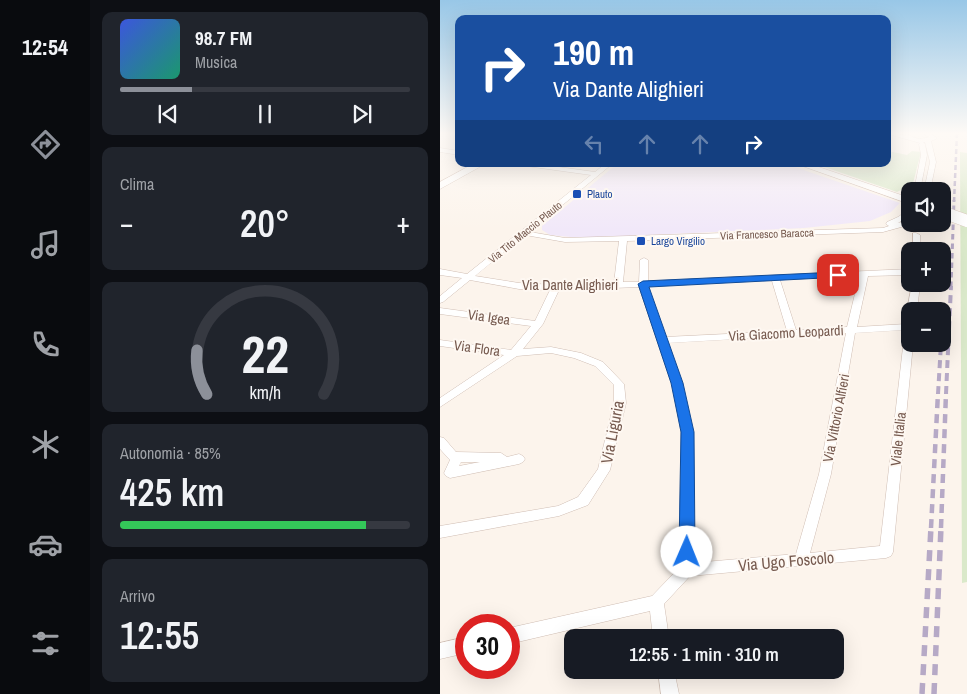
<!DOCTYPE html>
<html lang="it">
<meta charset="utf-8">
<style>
body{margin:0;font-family:"Archivo Narrow",sans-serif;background:#20242c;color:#f1f3f6;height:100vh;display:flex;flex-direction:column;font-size:19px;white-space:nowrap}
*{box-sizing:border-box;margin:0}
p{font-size:16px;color:#9ea1a6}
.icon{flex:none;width:28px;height:28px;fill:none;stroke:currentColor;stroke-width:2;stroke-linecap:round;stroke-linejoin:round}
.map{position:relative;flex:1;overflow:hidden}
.details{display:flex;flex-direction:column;gap:12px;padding:12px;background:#0d0f14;width:350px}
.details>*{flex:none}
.guide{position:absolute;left:15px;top:15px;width:436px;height:152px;border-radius:10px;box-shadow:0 5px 20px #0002;background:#1a4fa0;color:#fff;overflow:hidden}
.buttons{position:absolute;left:461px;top:182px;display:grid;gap:10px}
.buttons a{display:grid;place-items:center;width:50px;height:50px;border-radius:10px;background:#171b24;box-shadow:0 5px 20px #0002;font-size:25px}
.speed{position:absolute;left:15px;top:614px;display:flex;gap:10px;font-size:25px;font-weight:700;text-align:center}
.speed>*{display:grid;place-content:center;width:65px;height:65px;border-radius:50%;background:#171b24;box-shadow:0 5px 20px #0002;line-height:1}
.speed .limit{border:8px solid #d22;background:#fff;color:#111}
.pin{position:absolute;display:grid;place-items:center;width:42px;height:42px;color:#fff;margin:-21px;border-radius:10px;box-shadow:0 2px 8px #0006}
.me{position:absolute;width:55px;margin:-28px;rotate:1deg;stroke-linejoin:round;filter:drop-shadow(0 0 4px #0008)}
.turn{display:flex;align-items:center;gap:18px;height:105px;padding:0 15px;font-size:22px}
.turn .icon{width:65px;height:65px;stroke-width:2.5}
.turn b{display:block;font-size:35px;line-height:42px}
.lanes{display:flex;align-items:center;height:48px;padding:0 15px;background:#0003;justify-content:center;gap:25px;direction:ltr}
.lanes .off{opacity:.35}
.big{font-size:38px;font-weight:600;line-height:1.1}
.details .widget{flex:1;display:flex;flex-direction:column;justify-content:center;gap:8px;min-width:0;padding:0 18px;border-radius:10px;background:#20242c}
.details .dial{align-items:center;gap:0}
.dial svg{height:130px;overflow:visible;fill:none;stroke:#363941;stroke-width:7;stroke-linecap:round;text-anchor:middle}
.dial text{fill:#f1f3f6;stroke:none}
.song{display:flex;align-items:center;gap:15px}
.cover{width:60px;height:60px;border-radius:8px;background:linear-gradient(135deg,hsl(230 70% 55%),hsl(160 70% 35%))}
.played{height:5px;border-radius:2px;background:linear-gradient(90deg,#8c9099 25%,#363941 25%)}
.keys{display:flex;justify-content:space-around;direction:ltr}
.heat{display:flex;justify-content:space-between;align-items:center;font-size:28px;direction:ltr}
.charge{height:8px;border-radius:4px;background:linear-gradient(90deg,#34c759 85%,#363941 0)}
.trip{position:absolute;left:124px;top:629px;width:280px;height:50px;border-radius:10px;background:#171b24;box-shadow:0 5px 20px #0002;font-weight:600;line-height:50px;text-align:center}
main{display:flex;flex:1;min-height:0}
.menu{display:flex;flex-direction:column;width:90px;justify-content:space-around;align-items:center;background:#090b0e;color:#9ea1a6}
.menu .icon{width:35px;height:35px}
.menu .selected{color:#8c9099}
.menu b{font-size:22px;color:#f1f3f6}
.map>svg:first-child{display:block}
</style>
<main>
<nav class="menu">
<b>12:54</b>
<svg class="icon selected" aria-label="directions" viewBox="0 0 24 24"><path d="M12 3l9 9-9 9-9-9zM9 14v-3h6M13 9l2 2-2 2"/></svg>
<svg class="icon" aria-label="music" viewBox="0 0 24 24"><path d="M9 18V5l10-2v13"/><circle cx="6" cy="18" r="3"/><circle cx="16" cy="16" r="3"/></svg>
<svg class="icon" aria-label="phone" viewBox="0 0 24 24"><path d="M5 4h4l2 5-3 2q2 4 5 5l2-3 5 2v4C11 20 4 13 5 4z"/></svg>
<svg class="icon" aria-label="climate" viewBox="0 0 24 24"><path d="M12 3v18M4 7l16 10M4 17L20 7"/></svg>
<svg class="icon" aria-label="car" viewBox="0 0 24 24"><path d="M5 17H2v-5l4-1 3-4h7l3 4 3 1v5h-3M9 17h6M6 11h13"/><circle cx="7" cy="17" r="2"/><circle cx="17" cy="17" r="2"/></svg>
<svg class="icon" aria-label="filters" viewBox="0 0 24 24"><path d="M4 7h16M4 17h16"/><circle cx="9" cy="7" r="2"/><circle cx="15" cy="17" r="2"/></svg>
</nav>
<section class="details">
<div class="widget">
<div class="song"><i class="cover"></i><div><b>98.7 FM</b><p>Musica</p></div></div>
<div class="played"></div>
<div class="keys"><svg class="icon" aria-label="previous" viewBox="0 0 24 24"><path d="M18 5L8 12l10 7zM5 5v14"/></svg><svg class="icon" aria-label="pause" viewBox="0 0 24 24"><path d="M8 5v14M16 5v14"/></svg><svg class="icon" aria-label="next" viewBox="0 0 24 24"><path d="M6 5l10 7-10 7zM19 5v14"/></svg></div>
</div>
<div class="widget"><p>Clima</p>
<div class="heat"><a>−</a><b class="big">20°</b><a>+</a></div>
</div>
<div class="widget dial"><svg viewBox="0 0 100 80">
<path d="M14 69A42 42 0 1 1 86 69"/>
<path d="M14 69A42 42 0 0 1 8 42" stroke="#8c9099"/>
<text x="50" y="56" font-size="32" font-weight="700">22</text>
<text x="50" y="72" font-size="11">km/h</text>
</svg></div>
<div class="widget"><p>Autonomia · 85%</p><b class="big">425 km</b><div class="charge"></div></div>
<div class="widget"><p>Arrivo</p><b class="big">12:55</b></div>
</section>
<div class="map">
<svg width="527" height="694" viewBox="0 0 527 694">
<rect width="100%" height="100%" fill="#fcf4ec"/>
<path fill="#f1e8f9" d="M177 164H346L460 203 451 212 430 221 364 228 141 238 110 235 102 230V226Z"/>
<path fill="#dae9ca" d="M448 151 467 155 472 151 481 152 471 191 463 189 457 192 376 164H448Z
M520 152 527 153V582L522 583Z"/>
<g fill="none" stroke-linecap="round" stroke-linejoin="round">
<g stroke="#d0beb4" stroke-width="1">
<path id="minor" d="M448 133 464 135V133H467C473 139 480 140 489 137L482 133H488L496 137V139L491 141 496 162 490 191H484L490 162 485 142H483L485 144 487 155 480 191H474L481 155 479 144 480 143 448 134Z
M0 148 19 151V155L0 152Z
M83 164H97L155 172 165 164H172L90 232 125 238 443 228 449 226 446 224 447 222 458 217 470 209V215L458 223 470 220V224H472L443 232 187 241 183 282H199L200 260 204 258 208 260V281L470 269V275L428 276 417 327 466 324 470 322V344H473L453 552 451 556 446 558 250 576 224 604 229 638H213L210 611 69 644V628L212 596 239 568 241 432 232 383 199 287 119 290 103 324 83 349 111 347 141 353 163 362 184 384 186 403 170 470 148 505 119 516 0 538V526L118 506 138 497 158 469 174 403V385L155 366 134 358 111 353 77 356 0 407V398L64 355 0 346V340L71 350 91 326 0 314V308L95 321 110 290 79 289 30 280 3 302 0 303V296L22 278 0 275V269L27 274 151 175 86 166ZM85 235 125 242 179 241 174 283 116 285 79 283 35 276ZM419 277 407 327 356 330 340 280ZM332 281 347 331 225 337 207 288V286ZM465 330 440 546 370 553 391 474 415 333ZM406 333 379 474 356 554 253 563V432L242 383 228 343Z
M473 233H476L480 235 481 251H473Z
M472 284H480L477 311H470V313L467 311Z
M0 437 4 438 16 452 61 453 67 457 79 454 83 456 85 459 83 462 79 464 10 478 6 476 4 473 10 460 0 449ZM21 462H40L19 466Z
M26 637V653L0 659V643Z
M218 670H234L239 694H221Z"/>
</g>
<g stroke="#d3bdb1" stroke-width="1">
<path id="secondary" d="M33 164H45L0 189V182Z
M357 164H370L470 198V204Z"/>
</g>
<use href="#minor" fill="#fff" fill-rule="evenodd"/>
<use href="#secondary" fill="#fff" fill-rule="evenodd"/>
<path stroke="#b6a9c6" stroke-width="2.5" stroke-dasharray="5 3" stroke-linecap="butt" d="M514 202 517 133"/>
<path stroke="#b6a9c6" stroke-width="3" stroke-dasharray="5.5 4" stroke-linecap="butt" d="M511 287 514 200"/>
<path stroke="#b6a9c6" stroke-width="4" stroke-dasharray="8 5" stroke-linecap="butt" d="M498 394 501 344
M506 394 511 286"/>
<path stroke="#b6a9c6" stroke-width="4.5" stroke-dasharray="9 6" stroke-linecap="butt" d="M491 528 498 393
M501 528 506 393"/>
<path stroke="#b6a9c6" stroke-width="5.5" stroke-dasharray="11 8" stroke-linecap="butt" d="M482 694 491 527
M494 694 501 527"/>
<g stroke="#d3bdb1" stroke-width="13" stroke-linecap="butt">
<path id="secondary-bridge" d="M502 212 527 221"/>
</g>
<use href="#secondary-bridge" stroke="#fff" stroke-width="12"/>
</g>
<linearGradient id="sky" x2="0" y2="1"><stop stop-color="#98c7e7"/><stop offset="0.58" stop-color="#fefaf6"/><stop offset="1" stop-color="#fefaf6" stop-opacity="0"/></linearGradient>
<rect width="527" height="230" fill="url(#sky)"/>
<path fill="#1a73e8" stroke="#114b97" d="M398 272 402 273V277L209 287 243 383 254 432 255 552 252 557 247 559 241 557 239 552 241 432 231 383 198 284 203 281Z"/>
<g fill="#1a4fb4" stroke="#fef8f2" stroke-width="2">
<rect x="132" y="189" width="10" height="10" rx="2.5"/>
<rect x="196" y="236" width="10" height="10" rx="2.5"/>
</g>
<g text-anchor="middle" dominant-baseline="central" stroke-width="4" stroke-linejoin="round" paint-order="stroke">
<g font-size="11" fill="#164399" stroke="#fef8f2" text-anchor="start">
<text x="147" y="194">Plauto</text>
<text x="211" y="241">Largo Virgilio</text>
</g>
<g font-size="11" fill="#765a4f" stroke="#fef8f2">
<text transform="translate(85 232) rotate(-39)">Via Tito Maccio Plauto</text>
<text transform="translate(327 234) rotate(-2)">Via Francesco Baracca</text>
</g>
<g font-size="14" fill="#765a4f" stroke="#fef8f2">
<text x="130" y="285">Via Dante Alighieri</text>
<text transform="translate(49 317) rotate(8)">Via Igea</text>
<text transform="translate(346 333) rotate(-3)">Via Giacomo Leopardi</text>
<text transform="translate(37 348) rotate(8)">Via Flora</text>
<text transform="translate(396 418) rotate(-79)">Via Vittorio Alfieri</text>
<text transform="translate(458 439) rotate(-84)">Viale Italia</text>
</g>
<g font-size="16" fill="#765a4f" stroke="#fef8f2">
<text transform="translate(172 432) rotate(-79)">Via Liguria</text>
<text transform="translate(346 561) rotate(-5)">Via Ugo Foscolo</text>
</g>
</g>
</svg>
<div class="buttons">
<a><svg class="icon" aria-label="sound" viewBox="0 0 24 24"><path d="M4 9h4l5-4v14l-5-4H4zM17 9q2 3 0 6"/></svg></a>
<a>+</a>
<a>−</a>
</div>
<div class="speed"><div class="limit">30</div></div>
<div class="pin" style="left:398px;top:275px;background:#d93025"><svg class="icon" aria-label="arrive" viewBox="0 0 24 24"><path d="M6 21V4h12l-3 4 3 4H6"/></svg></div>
<svg class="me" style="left:247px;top:552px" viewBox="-20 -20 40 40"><circle r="19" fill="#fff"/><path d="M0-13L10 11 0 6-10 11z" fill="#1a73e8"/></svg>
<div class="trip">12:55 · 1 min · 310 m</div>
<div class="guide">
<div class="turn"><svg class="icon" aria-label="right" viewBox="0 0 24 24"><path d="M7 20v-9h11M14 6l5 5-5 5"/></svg><div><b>190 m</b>Via Dante Alighieri</div></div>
<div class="lanes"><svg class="icon off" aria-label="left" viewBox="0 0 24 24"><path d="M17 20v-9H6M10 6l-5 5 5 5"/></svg><svg class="icon off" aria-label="ahead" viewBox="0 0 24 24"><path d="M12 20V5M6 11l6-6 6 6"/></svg><svg class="icon off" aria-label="ahead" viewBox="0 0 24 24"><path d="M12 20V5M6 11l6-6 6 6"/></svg><svg class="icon" aria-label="right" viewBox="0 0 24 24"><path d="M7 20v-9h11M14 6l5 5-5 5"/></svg></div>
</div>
</div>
</main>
